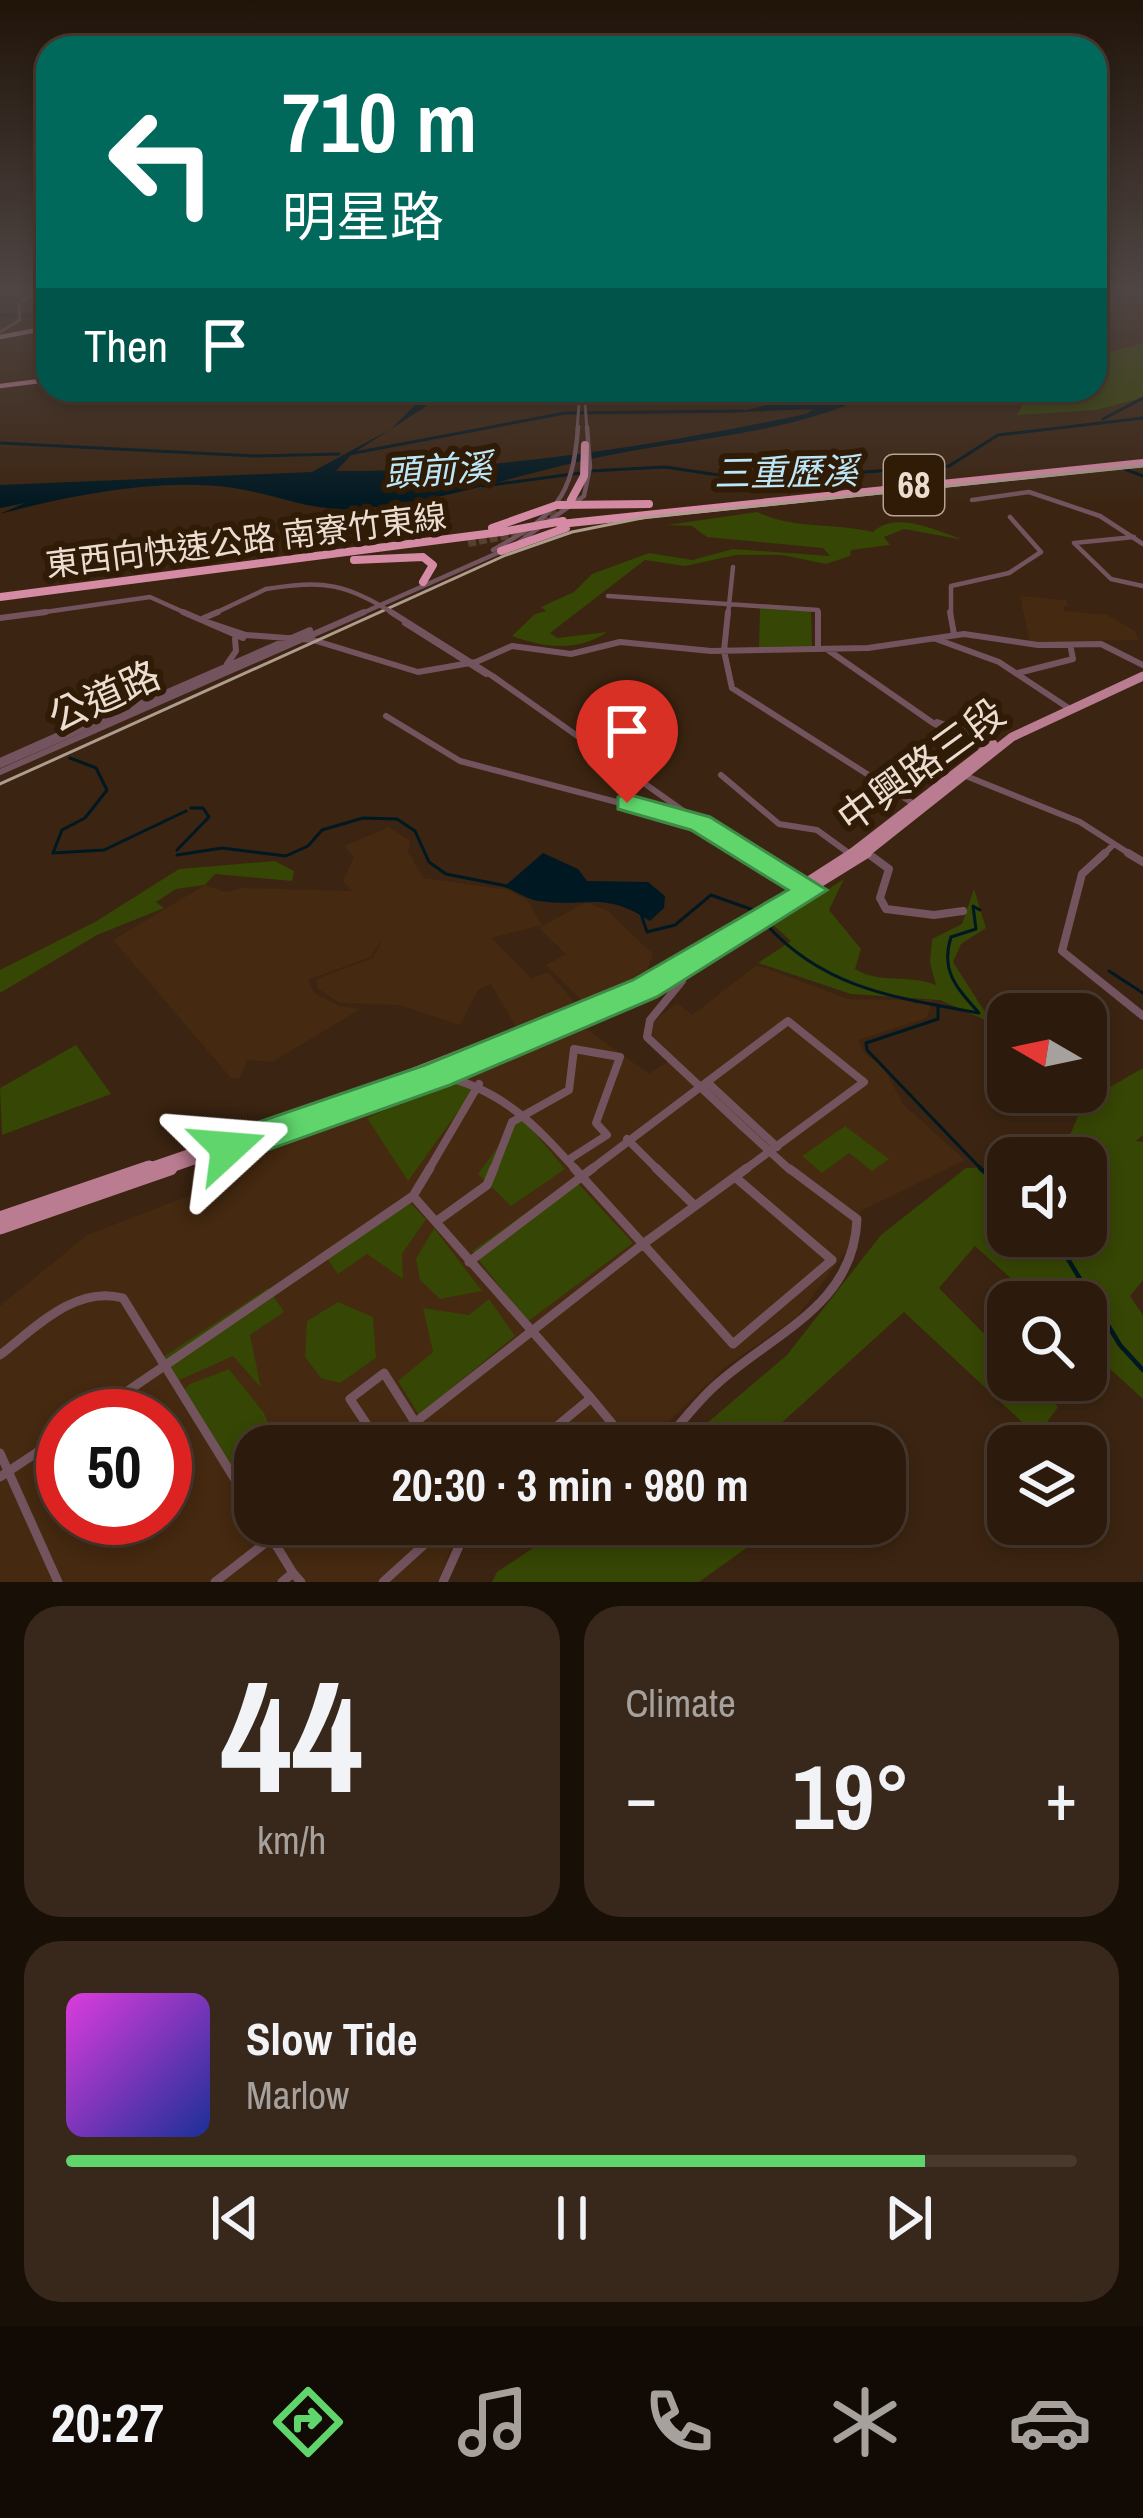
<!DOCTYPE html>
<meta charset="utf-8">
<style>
body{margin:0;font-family:"Archivo Narrow","Noto Sans TC",sans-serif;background:#38281b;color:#f1f3f6;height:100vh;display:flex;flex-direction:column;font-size:45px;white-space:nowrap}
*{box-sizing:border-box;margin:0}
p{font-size:39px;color:#a6a19d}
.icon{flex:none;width:66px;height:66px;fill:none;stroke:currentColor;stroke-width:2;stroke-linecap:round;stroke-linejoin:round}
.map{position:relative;height:1582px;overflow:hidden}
.side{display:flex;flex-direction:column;gap:24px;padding:24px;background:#180f07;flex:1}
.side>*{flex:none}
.guide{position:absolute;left:36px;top:36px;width:1071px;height:366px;border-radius:36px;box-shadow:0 6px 18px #0003,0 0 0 3px #48392e;background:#00695c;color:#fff;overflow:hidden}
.needle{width:78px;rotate:279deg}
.buttons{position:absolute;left:987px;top:993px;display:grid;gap:24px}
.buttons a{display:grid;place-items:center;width:120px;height:120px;border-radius:24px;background:#2c1b0d;box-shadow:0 6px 18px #0003,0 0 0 3px #48392e;font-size:60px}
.speed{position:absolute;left:36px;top:1389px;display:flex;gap:24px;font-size:60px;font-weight:700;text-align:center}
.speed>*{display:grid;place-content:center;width:156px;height:156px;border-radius:50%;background:#2c1b0d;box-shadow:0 6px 18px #0003,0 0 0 3px #48392e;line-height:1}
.speed .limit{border:18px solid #d22;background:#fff;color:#111}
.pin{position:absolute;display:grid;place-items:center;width:102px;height:102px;color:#fff;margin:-123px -51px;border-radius:50% 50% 50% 0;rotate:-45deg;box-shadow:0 0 12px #0007}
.pin .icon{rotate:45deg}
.me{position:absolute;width:132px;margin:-66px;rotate:71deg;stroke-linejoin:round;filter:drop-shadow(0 0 9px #0008)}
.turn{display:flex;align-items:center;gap:42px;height:252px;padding:0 48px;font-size:54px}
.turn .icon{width:156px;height:156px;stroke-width:2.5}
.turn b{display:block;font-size:84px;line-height:102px}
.then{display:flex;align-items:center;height:114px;padding:0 48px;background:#0003;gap:24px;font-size:45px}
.big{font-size:90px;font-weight:800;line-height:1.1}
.side .card{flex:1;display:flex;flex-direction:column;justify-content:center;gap:18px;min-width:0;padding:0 42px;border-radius:36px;background:#38281b}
.side .dial{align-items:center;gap:0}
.dial b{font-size:156px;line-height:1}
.song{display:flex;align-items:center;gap:36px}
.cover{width:144px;height:144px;border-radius:18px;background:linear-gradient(135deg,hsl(300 70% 55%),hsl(230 70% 35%))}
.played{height:12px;border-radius:6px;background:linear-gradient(90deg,#5fd56b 85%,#48392e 85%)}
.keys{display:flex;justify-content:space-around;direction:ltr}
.heat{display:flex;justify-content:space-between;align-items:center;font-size:66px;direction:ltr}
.side .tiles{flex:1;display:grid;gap:24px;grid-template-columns:1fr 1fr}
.card:last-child{grid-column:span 2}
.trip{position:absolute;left:234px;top:1425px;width:672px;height:120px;border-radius:36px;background:#2c1b0d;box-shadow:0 6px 18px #0003,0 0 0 3px #48392e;font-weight:800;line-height:120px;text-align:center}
.menu{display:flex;height:192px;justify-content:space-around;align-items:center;background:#120b05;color:#a6a19d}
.menu .icon{width:84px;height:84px}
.menu .selected{color:#5fd56b}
.menu b{font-size:54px;color:#f1f3f6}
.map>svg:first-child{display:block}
</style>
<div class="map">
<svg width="1143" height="1582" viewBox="0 0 1143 1582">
<rect width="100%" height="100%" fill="#3b2411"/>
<path fill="#452910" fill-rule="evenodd" d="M1020 596 1066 600 1069 606H1063L1064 611 1107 615 1135 631 1139 640 1030 642Z
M389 827 410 841 408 852 424 878 509 890 527 900 542 925 492 938 531 978 548 972 575 1002 517 1029 491 984 478 990 460 1025 399 1005 340 1003 318 989 316 979 373 958 383 938 371 957 308 980 314 993 340 1006 361 1009 272 1062 247 1060 240 1078H231L113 940 205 885 226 892 243 888 352 891 343 881 354 857 344 846Z
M586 902 608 911 653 954 648 968 655 973 582 1001 546 965 566 954 539 928Z
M757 965 848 999 932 1000 927 1018 858 1040 864 1053 883 1066 903 1104 965 1160 859 1212 858 1235 797 1317 724 1368 644 1445 255 1446V1524H461L438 1582H0V1306L87 1235 196 1193 190 1174 447 1078 576 1021 649 1074 673 1058 652 1034 654 1021 677 1003 692 1015ZM63 1416H165V1518H63Z"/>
<path fill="#364604" d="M1143 343V398L1095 410 1017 415 1030 390H1095V356Z
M757 512C796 530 832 522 873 532 896 510 937 531 964 540L904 529 884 537 890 545 851 550 850 556 826 564 782 555H736L685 566 645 560 550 633 557 638 607 632C578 652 544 648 512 636L535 614 546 611 541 607 574 592 592 574 649 553 692 560 733 549 830 556 823 548 707 537 692 526 667 525Z
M760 608 811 611 812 646 759 647Z
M275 861 294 871 292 881 215 874 205 885 176 889 156 902 164 908 97 935 0 993V970L95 922 179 869Z
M844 879 829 910 861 949 855 969C878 984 909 974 936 985L930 963 932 939 962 924 974 889 986 928 961 944 953 962 992 1023 940 1000 851 994 758 963 791 941 773 925Z
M76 1045 111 1094 2 1135 0 1088Z
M1143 1068V1135L1136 1141 1143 1142V1280L1130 1296 1143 1315V1399L1086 1347V1302H1037L975 1246 939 1288 1008 1358V1380H1031L1058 1407 1037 1436 904 1312 756 1446H680L787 1355 881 1235 966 1168 1008 1166V1236H1086V1158H1035L1067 1142 1084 1102Z
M453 1079 478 1084 408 1181 367 1118Z
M521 1116 565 1169 511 1206 478 1174Z
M845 1126 889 1159 872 1171 849 1153 822 1173 802 1156Z
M574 1179 633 1243 527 1322 472 1251Z
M407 1200 426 1219 402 1254 403 1279 367 1254 338 1274 324 1254Z
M434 1228 482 1291 440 1299 420 1280 416 1259Z
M268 1288 284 1312 250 1335 261 1388 233 1356 173 1383 157 1361Z
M489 1299 515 1336 419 1415 398 1381 433 1352 423 1308 469 1315Z
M338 1302 373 1317 376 1358 340 1383 321 1378 305 1357 307 1321Z
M229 1369 264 1413 277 1446H255V1471L238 1487 179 1395 190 1384Z
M569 1524H780L699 1582H492L497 1572Z"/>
<path fill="#001821" d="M430 390H436L425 407 352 454 336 471C492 472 654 446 806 414L814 409 739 412 826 390H882C787 436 701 436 600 457 516 474 437 505 350 509 310 511 274 494 234 488 163 477 69 495 0 514L25 503 0 508V485L312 472 391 429Z
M543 853 578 869 587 881 648 882 665 896 664 908 650 921C604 890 586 908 539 901 528 900 516 891 504 887Z"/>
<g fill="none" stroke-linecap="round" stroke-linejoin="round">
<path stroke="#001821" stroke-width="3" d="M0 314 15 316
M21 317 48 311
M1103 419 1143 398
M0 443 255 456 339 454
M349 454 565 413 743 411
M1122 468 1143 476
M590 471 665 467 752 480 949 466 998 435 1143 418
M483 486 580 473
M70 758 96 768 107 790 85 818 62 830 53 853 104 850 186 811
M177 850 209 817 203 808H191
M177 855 222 848 286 856 308 846 322 830 363 818 397 819 415 831 429 862 446 874 507 886
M640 911 647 932 675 925 711 895 756 911
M766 924C824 989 897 998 979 1013 957 988 940 971 951 937L976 929 973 906 980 910
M1109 971 1143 993
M938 1005V1019L866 1043 867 1050 983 1171"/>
<path stroke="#001821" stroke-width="4.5" d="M980 1168 1008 1192
M1054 1236 1120 1345 1143 1370"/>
<path stroke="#56402e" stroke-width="8" stroke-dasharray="8 3" stroke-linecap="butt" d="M468 543 529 531 568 502"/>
<path stroke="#73545e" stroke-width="3" d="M0 332 20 320 19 303 46 288
M584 390 587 430
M257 398 272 390
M577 430 580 390"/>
<path stroke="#73545e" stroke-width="4.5" d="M972 500 1029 492 1100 516 1143 544
M1134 537 1074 543 1111 579 1143 586
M519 542 584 496 590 467 587 427
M493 550C554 516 573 499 578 427
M608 596 818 610V615
M24 615 150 597 190 615
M211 615 266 589
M358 615 502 551
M728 615 733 567
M951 615V586L1009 573 1041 552 1010 517"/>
<path stroke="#73545e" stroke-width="6" d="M183 612 243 638
M728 612 724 651 732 688 914 804
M818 612V648
M950 612 954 634
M0 618 46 612
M204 618 218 612
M201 620 246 635 313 640 418 672 476 662 512 646 571 654 620 642 711 651 868 648 964 634 1038 645 1101 644 1143 665
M936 639 999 662 1070 709
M828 650 933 723 984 749
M227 664 236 651 235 639
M1018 673 1073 659 1071 649
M494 677 747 856
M386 716 460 761 697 823
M937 722 973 734
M0 761 140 699
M0 765 310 630
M0 772 364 612
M961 774 1080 822 1133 856
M721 775 779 824 817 830 850 854
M1102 856 1114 844"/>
<path stroke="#73545e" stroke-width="8" d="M743 853 804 885
M1105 853 1082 874 1062 951 1143 1016
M1128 853 1143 862
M870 855 889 869 880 898 886 909 934 915 963 911
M677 970 682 981 650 1020 647 1037 742 1126
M441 1076C502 1089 536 1126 577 1171
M707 1082 777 1147
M627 1139 659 1171
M428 1171 479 1084
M493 1171 512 1122 569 1090 574 1049 620 1057 596 1123 607 1135 568 1160
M589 1171 788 1021 864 1082 743 1171"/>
<path stroke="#73545e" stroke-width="9" d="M430 1168 413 1196 591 1398 533 1446
M656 1168 695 1206
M735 1177 832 1260 733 1344 643 1244 747 1168
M437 1221 487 1185 494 1168
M469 1262 593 1168
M0 1355C35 1328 75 1285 123 1298L255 1512
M591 1398 630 1445
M91 1416 413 1196
M385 1446 643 1244 574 1168
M660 1446C680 1426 696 1402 717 1384 774 1333 854 1305 857 1219L790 1169
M0 1453 58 1582
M0 1477 63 1435
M263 1524 293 1573
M215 1582 290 1524
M282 1582 293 1573 301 1582
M383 1582 447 1524
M443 1582 469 1524"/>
<path stroke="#ba7c91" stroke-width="4.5" d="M0 337 48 328
M0 386 48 380"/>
<path stroke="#ba7c91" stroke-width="9" d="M848 856 993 744
M862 856 1012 737 1143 676"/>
<path stroke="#ba7c91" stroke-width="10" d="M724 936 853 853
M140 1171 318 1110 536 1025
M161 1171 438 1075 660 981 867 853"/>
<path stroke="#ba7c91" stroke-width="15" d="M0 1219 149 1168
M0 1227 170 1168"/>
<path stroke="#d68ba5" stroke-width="8" d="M571 500 584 476 585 445
M560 524 1143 463
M492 528 557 505 649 504
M501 551 566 528
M354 560 423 557 433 565 423 582
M0 597 501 532"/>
<path stroke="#ae9c8e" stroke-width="3" d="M0 784 506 555 572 532 647 517 1143 466"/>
<path stroke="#73545e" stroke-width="4.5" d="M266 589C324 580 346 583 396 615"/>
<path stroke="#73545e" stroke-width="6" d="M391 612 494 677
M405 623 486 674"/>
<path stroke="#73545e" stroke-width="8" d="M742 1126 789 1169"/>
<path stroke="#73545e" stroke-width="9" d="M381 1446 350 1399 384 1373 430 1446"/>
<path stroke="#d68ba5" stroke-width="8" d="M501 532 563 521"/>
</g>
<linearGradient id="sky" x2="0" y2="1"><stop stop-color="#201409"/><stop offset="0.57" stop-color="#4f4543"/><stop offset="1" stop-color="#4f4543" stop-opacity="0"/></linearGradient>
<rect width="1143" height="509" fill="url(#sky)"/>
<path fill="#5fd56b" stroke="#3e8a46" stroke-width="3" d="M627 794 710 817 827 890 657 997 450 1085 228 1164 215 1160 209 1148 215 1137 425 1065 633 980 788 890 691 830 618 809V797Z"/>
<g text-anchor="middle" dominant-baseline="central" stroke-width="12" stroke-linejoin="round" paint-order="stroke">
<g font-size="33" fill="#ecddd1" stroke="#301b07">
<text transform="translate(246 540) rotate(-7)">東西向快速公路 南寮竹東線</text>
</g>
<g font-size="36" font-style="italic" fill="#bce7f8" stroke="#301b07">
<text transform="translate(438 470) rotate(-4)">頭前溪</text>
<text transform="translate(786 472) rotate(-1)">三重歷溪</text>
</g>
<rect fill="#301b07" stroke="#b4a394" stroke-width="3" x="884" y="455" width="60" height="60" rx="9"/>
<g font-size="36" font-weight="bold" fill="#ecddd1">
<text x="914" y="485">68</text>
</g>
<g font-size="39" fill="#ecddd1" stroke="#301b07">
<text transform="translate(104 696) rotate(-24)">公道路</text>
<text transform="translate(921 765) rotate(-36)">中興路三段</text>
</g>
</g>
</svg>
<div class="buttons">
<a><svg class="needle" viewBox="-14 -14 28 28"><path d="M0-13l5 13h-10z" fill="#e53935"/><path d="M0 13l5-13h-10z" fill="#a6a19d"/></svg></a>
<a><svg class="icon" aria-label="sound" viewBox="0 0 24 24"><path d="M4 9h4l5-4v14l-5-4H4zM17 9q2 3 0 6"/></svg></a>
<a><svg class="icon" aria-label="search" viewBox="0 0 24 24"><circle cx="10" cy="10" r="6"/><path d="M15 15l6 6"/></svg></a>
<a><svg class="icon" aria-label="layers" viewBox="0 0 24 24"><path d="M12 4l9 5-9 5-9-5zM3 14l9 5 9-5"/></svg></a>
</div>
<div class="speed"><div class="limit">50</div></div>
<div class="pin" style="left:627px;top:803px;background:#d93025"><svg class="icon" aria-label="arrive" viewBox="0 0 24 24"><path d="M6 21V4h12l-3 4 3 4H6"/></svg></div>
<svg class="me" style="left:228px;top:1148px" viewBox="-20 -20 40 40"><path d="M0-17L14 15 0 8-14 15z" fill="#5fd56b" stroke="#fff" stroke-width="4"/></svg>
<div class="trip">20:30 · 3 min · 980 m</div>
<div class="guide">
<div class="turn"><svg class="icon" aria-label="left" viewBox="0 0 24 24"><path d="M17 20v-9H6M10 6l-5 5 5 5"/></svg><div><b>710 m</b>明星路</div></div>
<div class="then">Then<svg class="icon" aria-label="arrive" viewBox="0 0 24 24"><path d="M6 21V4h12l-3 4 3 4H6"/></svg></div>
</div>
</div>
<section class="side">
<div class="tiles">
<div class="card dial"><b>44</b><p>km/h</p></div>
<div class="card"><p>Climate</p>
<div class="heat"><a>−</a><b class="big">19°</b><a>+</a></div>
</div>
<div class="card">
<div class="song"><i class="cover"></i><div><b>Slow Tide</b><p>Marlow</p></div></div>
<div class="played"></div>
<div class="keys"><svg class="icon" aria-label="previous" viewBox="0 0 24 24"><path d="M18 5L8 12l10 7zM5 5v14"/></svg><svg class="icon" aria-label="pause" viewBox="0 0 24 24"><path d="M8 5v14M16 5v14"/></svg><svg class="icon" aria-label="next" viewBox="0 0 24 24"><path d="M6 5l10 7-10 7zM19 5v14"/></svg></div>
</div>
</div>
</section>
<nav class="menu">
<b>20:27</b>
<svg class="icon selected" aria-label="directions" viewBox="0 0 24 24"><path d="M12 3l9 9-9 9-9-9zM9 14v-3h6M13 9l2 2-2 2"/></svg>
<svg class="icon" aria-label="music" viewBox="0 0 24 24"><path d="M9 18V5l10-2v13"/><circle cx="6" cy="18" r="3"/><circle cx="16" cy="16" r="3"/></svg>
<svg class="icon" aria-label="phone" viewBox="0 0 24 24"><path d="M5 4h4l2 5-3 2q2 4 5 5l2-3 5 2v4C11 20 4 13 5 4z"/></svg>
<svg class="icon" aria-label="climate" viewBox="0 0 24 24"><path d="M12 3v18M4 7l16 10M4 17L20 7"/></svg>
<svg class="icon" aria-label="car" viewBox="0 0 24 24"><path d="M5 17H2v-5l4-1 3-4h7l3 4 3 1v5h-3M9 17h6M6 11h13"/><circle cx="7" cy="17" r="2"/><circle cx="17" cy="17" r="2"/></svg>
</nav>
